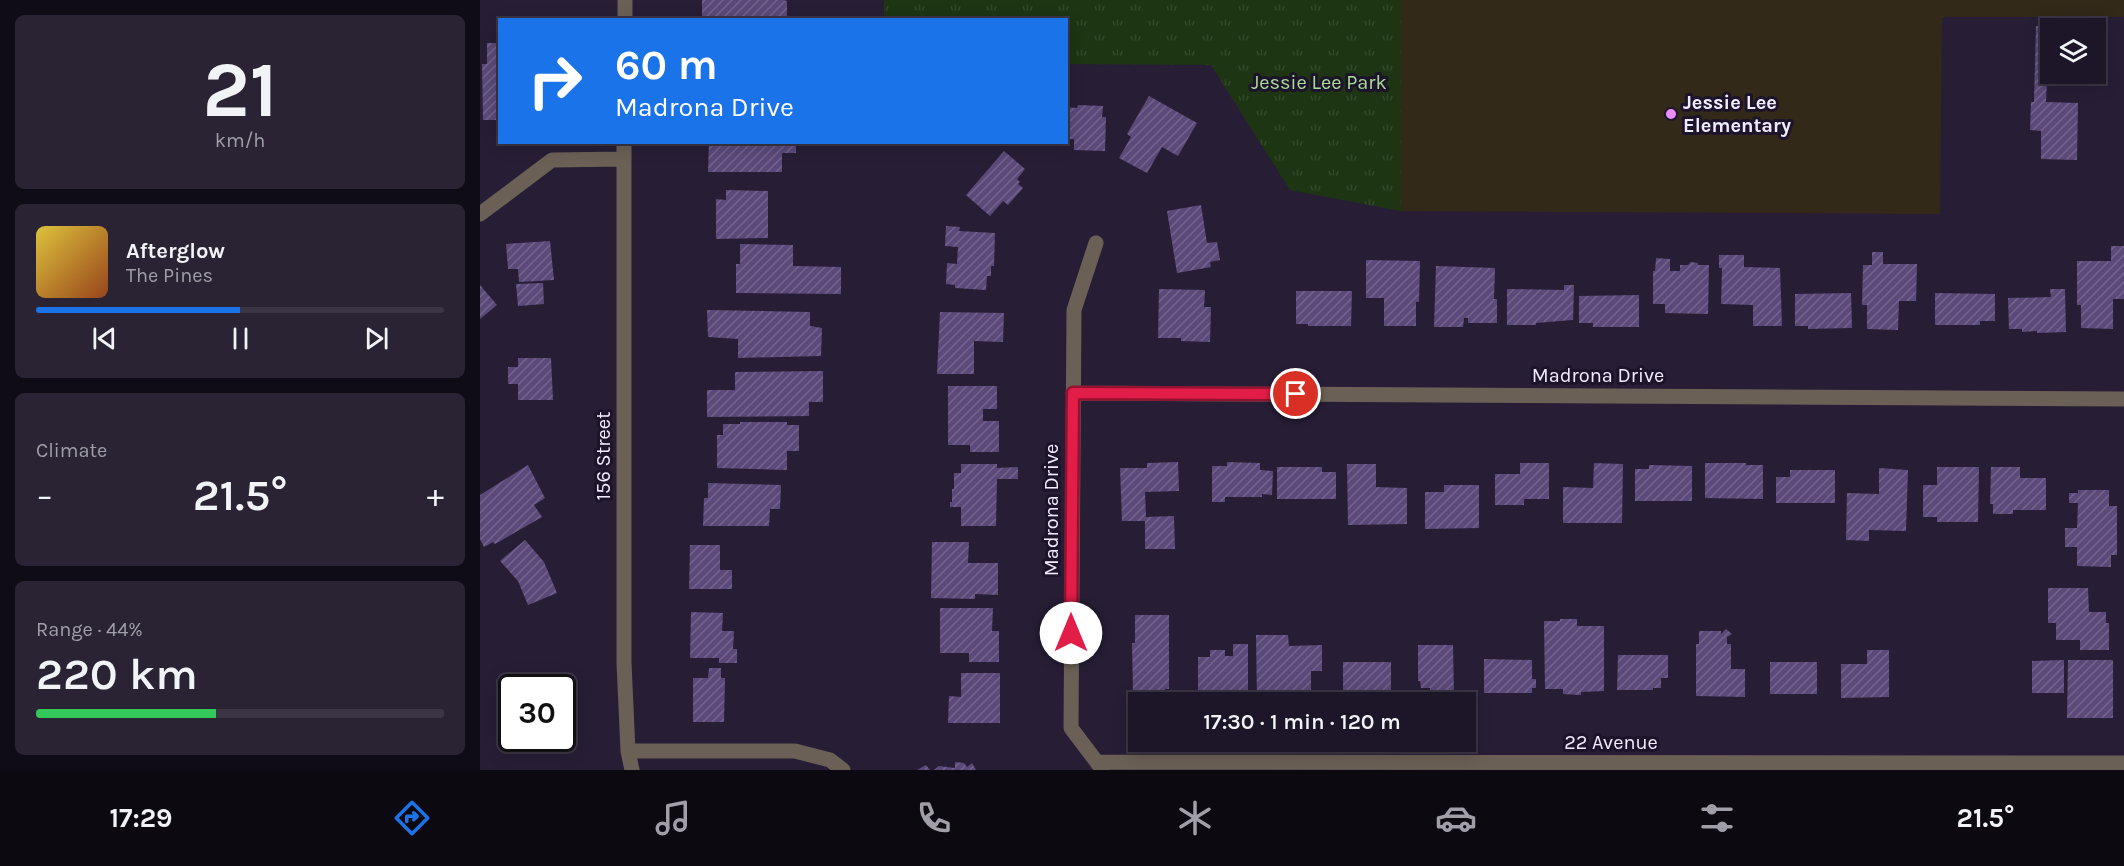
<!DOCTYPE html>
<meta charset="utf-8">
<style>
body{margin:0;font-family:Karla,sans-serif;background:#2a2334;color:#f1f3f6;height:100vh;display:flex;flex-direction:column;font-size:22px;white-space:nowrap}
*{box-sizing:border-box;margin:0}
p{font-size:20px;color:#a09fa8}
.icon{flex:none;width:33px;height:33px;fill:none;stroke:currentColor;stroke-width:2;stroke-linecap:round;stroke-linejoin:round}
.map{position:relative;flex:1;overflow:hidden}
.side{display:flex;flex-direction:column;gap:15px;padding:15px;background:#100c16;width:480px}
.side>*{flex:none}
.hud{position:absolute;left:18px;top:18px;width:570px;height:126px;border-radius:0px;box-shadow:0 3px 15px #0003,0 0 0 2px #3b3545;background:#1a73e8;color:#fff;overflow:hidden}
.buttons{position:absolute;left:1560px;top:18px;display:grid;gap:12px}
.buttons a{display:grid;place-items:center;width:66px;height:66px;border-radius:0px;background:#1d1628;box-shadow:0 3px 15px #0003,0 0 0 2px #3b3545;font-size:30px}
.speed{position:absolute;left:18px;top:674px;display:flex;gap:12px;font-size:30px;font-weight:700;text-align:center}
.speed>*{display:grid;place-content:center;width:78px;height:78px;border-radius:50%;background:#1d1628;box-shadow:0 3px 15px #0003,0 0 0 2px #3b3545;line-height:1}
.speed .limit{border:3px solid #111;border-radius:9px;background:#fff;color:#111}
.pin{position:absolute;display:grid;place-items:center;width:51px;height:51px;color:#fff;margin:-26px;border:3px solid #fff;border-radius:50%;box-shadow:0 2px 6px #0007}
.me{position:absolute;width:66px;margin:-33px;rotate:0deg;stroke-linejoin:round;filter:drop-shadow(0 0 4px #0008)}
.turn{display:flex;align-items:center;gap:21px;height:126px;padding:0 18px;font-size:27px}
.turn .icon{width:78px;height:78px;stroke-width:2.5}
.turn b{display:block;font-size:42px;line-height:51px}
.big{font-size:45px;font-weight:600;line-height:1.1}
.side .card{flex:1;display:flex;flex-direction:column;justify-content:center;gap:9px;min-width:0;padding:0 21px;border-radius:9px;background:#2a2334}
.side .dial{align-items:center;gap:0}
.dial b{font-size:78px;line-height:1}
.song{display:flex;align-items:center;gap:18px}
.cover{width:72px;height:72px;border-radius:9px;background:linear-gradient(135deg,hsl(50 70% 55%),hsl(20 70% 35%))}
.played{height:6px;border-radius:3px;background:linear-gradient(90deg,#1a73e8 50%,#3b3545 50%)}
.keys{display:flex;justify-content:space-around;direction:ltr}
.heat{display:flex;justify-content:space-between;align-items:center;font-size:33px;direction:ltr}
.charge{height:9px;border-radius:4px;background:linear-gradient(90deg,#34c759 44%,#3b3545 0)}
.trip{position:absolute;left:648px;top:692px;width:348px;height:60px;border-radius:0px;background:#1d1628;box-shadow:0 3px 15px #0003,0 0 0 2px #3b3545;font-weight:600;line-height:60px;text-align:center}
.tab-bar{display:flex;height:96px;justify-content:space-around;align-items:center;background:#0c0910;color:#a09fa8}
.tab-bar .icon{width:42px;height:42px}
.tab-bar .active{color:#1a73e8}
.tab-bar b{font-size:27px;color:#f1f3f6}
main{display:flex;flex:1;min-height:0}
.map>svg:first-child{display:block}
</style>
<main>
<section class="side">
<div class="card dial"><b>21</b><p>km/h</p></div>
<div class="card">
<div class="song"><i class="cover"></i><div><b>Afterglow</b><p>The Pines</p></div></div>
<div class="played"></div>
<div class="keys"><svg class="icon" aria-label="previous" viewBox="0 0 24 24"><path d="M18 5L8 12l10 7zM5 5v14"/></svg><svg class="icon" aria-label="pause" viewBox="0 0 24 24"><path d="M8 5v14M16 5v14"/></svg><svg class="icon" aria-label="next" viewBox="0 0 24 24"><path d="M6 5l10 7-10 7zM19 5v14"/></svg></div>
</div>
<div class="card"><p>Climate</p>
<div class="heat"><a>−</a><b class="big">21.5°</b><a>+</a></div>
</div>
<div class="card"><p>Range · 44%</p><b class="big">220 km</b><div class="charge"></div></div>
</section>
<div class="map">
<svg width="1644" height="770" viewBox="0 0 1644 770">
<defs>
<pattern id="park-tufts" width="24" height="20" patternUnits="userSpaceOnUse" patternTransform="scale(1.5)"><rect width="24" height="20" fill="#1d3513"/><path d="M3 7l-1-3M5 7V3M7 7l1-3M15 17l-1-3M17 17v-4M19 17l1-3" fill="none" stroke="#33492a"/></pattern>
<pattern id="building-hatch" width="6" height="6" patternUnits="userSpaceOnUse" patternTransform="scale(1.5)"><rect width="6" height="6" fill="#5b4979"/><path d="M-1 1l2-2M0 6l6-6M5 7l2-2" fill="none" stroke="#73638d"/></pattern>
</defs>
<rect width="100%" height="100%" fill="#271e36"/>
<path fill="#332919" d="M921 0H1644V17H1462L1460 214 921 211Z"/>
<path fill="url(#park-tufts)" d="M404 0H921V211L810 190 731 65 587 64 586 20 404 19Z"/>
<path fill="url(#building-hatch)" d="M222 0H303L307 1V20H222Z
M1556 26 1577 27V28H1570V74H1600V81L1567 79 1566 102 1598 103 1597 160 1561 159V131L1550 130 1551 102H1554Z
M7 43H20V120H3L2 64H7Z
M669 96 717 123 698 156 682 147 667 173 639 158 651 137 647 134Z
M598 105 623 106 622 117H626L625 151 594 150V139H586V107L597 108Z
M229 142H316V153H302V172H228Z
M524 151 545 169 537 179 540 182 538 184 543 188 528 205 523 201 510 216 486 195Z
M246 190 288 191V238L236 239V199L246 200Z
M721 205 727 243 737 242 740 260 730 262 731 267 697 273 687 211Z
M466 226 480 227 479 231 515 233 514 266H511V276H507L506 290 475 288V285L466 284 467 263 477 264 478 247 465 246Z
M70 241 74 280 39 282 38 269H28L26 244Z
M260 244 313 245V266L361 267V294L256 293V264H260Z
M1631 246H1644V299H1633V329L1601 328V305H1597V261H1631Z
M1392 252H1403V264H1437L1436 301H1419L1418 330 1387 329V305H1382L1383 265H1392Z
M1239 255H1264V267L1300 268 1302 326H1273V305L1241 304 1242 268H1239Z
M1176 258 1190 259V271H1200V265H1208L1211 262 1218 263V265H1229L1228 314 1185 313V304H1173V271H1175Z
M886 260 940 261 939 302H936V326H904V298H886Z
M956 266 1015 268 1014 299H1017V323H988V318H984L983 327H954Z
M63 283 64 304 38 306 36 284Z
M0 285 17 305 0 319Z
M1084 285H1094L1093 320 1056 323V325H1027V289L1084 290Z
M679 289 725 290 724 307H731L730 342 701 341V338H678Z
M1570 289H1585L1586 332 1557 333V331L1542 332V329H1529L1528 298 1571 297Z
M816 291H872L871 326H828V324H816Z
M1371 293 1372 328 1328 329V326H1315V294Z
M1455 293 1515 294V321H1500V325H1455Z
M1159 295V327H1113V323H1099V296Z
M227 310 330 312V326L342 328 341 356 258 358V339L228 337Z
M460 312 524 313 523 342 494 341V374H457Z
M38 358H71L73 400H38V384H28V367H38Z
M343 371V402H329V416L227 417V390H255V372Z
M468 386H517V409H503V421H519V452H490V445H468Z
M260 422H307V425H319V451H307V470L237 468V435H243V424H260Z
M698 462 699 491 665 492 666 517 694 516 695 549H665V521H642L640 468H667V463Z
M747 462 780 463V470L793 471 792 495 782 494V497H745V502H732V466H747Z
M1040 463H1069V499H1044V505H1015V474H1040Z
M1114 463 1143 464 1142 523H1083V487L1113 488Z
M1225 463H1266V465H1283V499L1225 498Z
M481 464H517V468L538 467V479H517L516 526H481V507H470V502H472V489H474V473H481Z
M867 464H896V487L927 488V524L868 525Z
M48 465 65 498 54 505 62 517 15 544 13 542 4 547 0 539V495Z
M1169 465 1212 466V501H1155V469H1169Z
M797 467H842V472H856V499H797Z
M1457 467H1499L1498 522H1457V517H1443V485H1457Z
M1511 467H1540V478H1566V510H1533V514H1513V504H1510Z
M1399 468 1428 470 1426 531 1389 530V541L1366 540 1367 493 1399 494Z
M1310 470H1355V503H1296V477H1310Z
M228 483 301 485 300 509H290L289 526H223L224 498H228Z
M964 485H999V528L945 529V492H964Z
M1598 490H1629V506H1637V555H1631V567L1597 566V547H1585V528H1597L1598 503H1589V493H1598Z
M45 540 64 562 77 593 48 605 38 581 20 561Z
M452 542H489L488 563H518V595L495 594V599L451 598Z
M210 545H240V570H252V589H209Z
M1568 588H1608L1609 612H1626V623H1629V650H1600V640H1576V623H1568Z
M460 608H513L512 631H519V662H489V653H460Z
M211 612 243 613 242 631H254L253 649H257V663H239V658H210Z
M655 615H689V689H685V695H653L652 643H655Z
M1080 619H1097V626H1124V691L1101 692V695L1083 694V689H1065L1064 621H1080Z
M1246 629 1252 634 1247 637V644H1251V669H1265V697L1216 696V644H1219V631H1241V634Z
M776 635H808L809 646 842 645V671H831V702H777Z
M753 644H768V690H718V657H730V650H745V656H753Z
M938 645H973L974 695H950V688H941L940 681H938Z
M1387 650H1409V697L1361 698V664H1387Z
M1138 655H1188V678H1181V688H1173V690H1137Z
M1004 659 1052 660V679H1056V688H1052V693H1004Z
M1584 660V693H1552V661Z
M1588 660H1633V718H1587Z
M863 662H911V695H863Z
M1290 662H1337V694H1290Z
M229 668H241V678H245L244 722H213V678H228Z
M481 673H520V723H468L469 696 481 697Z
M475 762 484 763 487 767 492 763 496 770H454L459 766 475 768Z
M446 765 450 770H437Z"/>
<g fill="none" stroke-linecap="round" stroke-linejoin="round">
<path stroke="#6b6056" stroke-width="15" d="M145 20V0
M144 142V663L148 751 152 770
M0 214 72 160 144 159
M616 243 594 310 591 728 622 769
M593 393 1644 399
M148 751H315L350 760 363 770
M617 762 1644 763"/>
</g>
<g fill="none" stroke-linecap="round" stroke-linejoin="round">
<g stroke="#92132f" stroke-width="15">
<path id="route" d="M591 633 593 393 816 394"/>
</g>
<use href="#route" stroke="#e11d48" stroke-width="10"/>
</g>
<circle fill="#eb8dfb" stroke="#1d142c" stroke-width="2" cx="1191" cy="114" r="6"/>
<g text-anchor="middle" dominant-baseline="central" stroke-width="6" stroke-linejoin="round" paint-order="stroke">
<g font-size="20" fill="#aade97" stroke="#1d142c">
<text x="839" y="82">Jessie Lee Park</text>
</g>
<g font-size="20" font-weight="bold" fill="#f1ecfd" stroke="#1d142c" text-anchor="start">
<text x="1203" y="102">Jessie Lee<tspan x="1203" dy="23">Elementary</tspan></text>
</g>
<g font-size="20" fill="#f1ecfd" stroke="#1d142c">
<text x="1118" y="375">Madrona Drive</text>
<text transform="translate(123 456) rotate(-90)">156 Street</text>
<text transform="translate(571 510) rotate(-90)">Madrona Drive</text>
<text x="1131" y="742">22 Avenue</text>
</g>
</g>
</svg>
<div class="buttons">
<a><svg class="icon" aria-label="layers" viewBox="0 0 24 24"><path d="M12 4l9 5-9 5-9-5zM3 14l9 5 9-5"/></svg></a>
</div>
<div class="speed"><div class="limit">30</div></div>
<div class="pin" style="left:816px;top:394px;background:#d93025"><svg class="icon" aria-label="arrive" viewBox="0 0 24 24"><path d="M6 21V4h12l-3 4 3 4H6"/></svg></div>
<svg class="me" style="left:591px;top:633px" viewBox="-20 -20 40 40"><circle r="19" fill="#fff"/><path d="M0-13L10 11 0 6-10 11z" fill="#e11d48"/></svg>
<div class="trip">17:30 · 1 min · 120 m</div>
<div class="hud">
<div class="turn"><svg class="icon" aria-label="right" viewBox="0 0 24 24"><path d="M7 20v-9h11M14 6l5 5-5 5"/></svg><div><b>60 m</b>Madrona Drive</div></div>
</div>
</div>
</main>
<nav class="tab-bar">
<b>17:29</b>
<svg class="icon active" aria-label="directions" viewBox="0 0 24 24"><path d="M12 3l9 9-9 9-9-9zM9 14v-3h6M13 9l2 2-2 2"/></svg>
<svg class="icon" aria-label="music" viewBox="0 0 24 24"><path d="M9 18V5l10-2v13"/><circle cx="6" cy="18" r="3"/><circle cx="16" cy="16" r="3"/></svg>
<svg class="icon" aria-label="phone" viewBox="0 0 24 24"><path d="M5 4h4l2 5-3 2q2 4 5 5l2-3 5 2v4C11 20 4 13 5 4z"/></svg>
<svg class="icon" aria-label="climate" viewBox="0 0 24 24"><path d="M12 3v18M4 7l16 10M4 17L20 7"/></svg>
<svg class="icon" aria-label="car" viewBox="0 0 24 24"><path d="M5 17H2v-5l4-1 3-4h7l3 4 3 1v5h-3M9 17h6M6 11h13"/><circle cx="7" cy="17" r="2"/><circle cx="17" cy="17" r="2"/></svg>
<svg class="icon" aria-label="filters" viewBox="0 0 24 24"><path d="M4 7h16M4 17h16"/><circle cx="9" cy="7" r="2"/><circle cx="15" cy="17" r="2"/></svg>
<b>21.5°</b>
</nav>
